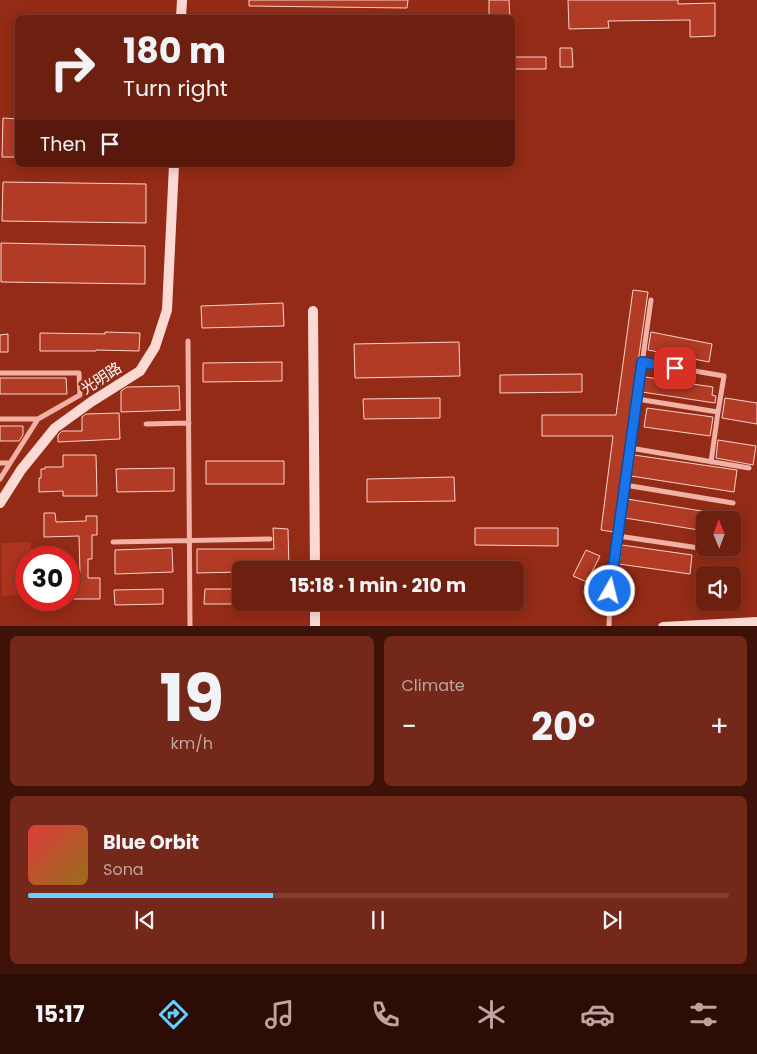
<!DOCTYPE html>
<meta charset="utf-8">
<style>
body{margin:0;font-family:Poppins,"Noto Sans SC",sans-serif;background:#732819;color:#f1f3f6;height:100vh;display:flex;flex-direction:column;font-size:19px;white-space:nowrap}
*{box-sizing:border-box;margin:0}
p{font-size:16px;color:#bfa39f}
.icon{flex:none;width:28px;height:28px;fill:none;stroke:currentColor;stroke-width:2;stroke-linecap:round;stroke-linejoin:round}
.map{position:relative;height:626px;overflow:hidden}
.sheet{display:flex;flex-direction:column;gap:10px;padding:10px;background:#3c1209;flex:1}
.sheet>*{flex:none}
.banner{position:absolute;left:15px;top:15px;width:500px;height:152px;border-radius:8px;box-shadow:0 2px 12px #0003,0 0 0 1px #803e30;background:#6e2010;color:#f1f3f6;overflow:hidden}
.needle{width:32px;rotate:359deg}
.fabs{position:absolute;left:696px;top:511px;display:grid;gap:10px}
.fabs a{display:grid;place-items:center;width:45px;height:45px;border-radius:8px;background:#6e2010;box-shadow:0 2px 12px #0003,0 0 0 1px #803e30;font-size:25px}
.speed{position:absolute;left:15px;top:546px;display:flex;gap:10px;font-size:25px;font-weight:700;text-align:center}
.speed>*{display:grid;place-content:center;width:65px;height:65px;border-radius:50%;background:#6e2010;box-shadow:0 2px 12px #0003,0 0 0 1px #803e30;line-height:1}
.speed .limit{border:8px solid #d22;background:#fff;color:#111}
.pin{position:absolute;display:grid;place-items:center;width:42px;height:42px;color:#fff;margin:-21px;border-radius:10px;box-shadow:0 2px 8px #0006}
.me{position:absolute;width:55px;margin:-28px;rotate:8deg;stroke-linejoin:round;filter:drop-shadow(0 0 4px #0008)}
.turn{display:flex;align-items:center;gap:18px;height:105px;padding:0 25px;font-size:22px}
.turn .icon{width:65px;height:65px;stroke-width:2.5}
.turn b{display:block;font-size:35px;line-height:42px}
.then{display:flex;align-items:center;height:48px;padding:0 25px;background:#0003;gap:10px;font-size:19px}
.big{font-size:38px;font-weight:700;line-height:1.1}
.sheet .tile{flex:1;display:flex;flex-direction:column;justify-content:center;gap:8px;min-width:0;padding:0 18px;border-radius:8px;background:#732819}
.sheet .dial{align-items:center;gap:0}
.dial b{font-size:65px;line-height:1}
.song{display:flex;align-items:center;gap:15px}
.cover{width:60px;height:60px;border-radius:8px;background:linear-gradient(135deg,hsl(0 70% 55%),hsl(40 70% 35%))}
.played{height:5px;border-radius:2px;background:linear-gradient(90deg,#65cfff 35%,#803e30 35%)}
.keys{display:flex;justify-content:space-around;direction:ltr}
.heat{display:flex;justify-content:space-between;align-items:center;font-size:28px;direction:ltr}
.sheet .tiles{flex:1;display:grid;gap:10px;grid-template-columns:1fr 1fr}
.tile:last-child{grid-column:span 2}
.trip{position:absolute;left:232px;top:561px;width:292px;height:50px;border-radius:8px;background:#6e2010;box-shadow:0 2px 12px #0003,0 0 0 1px #803e30;font-weight:700;line-height:50px;text-align:center}
.tabs{display:flex;height:80px;justify-content:space-around;align-items:center;background:#2c0d06;color:#bfa39f}
.tabs .icon{width:35px;height:35px}
.tabs .selected{color:#65cfff}
.tabs b{font-size:22px;color:#f1f3f6}
.map>svg:first-child{display:block}
</style>
<div class="map">
<svg width="757" height="627" viewBox="0 0 757 627">
<rect width="100%" height="100%" fill="#932b16"/>
<path fill="#ad341f" d="M31 542V557L26 558V595L2 596 1 543Z"/>
<path fill="#b13b25" stroke="#fcd3cc" d="M249 0H408L407 8 249 6Z
M489 0H509L510 18H489Z
M568 0H678V4L715 3V36L690 37V20L608 21 609 28 569 29Z
M560 48H572L573 67H560Z
M512 57H546V69H512Z
M3 118 18 119V157H2Z
M3 182 146 184V223L2 221Z
M1 243 145 246V284L1 282Z
M633 290 648 292 614 532 601 530 613 436H542V415H616Z
M283 303 284 326 202 328 201 306Z
M105 332 140 333 139 351 96 350V351H40V333L105 334Z
M651 332 712 344 709 362 648 350Z
M8 334V352H0V335Z
M459 342 460 376 355 378 354 344Z
M282 362V381L203 382V363Z
M582 374V392L500 393V375Z
M645 377 713 387 712 395 716 396 715 403 642 392Z
M0 378H66L67 394H0Z
M179 386 180 410 121 412V391L127 387Z
M440 398V418L364 419 363 399Z
M725 398 757 403V424L722 418Z
M647 408 713 417 710 436 644 427Z
M119 413 120 439 58 442V435L62 431H82V417L86 414Z
M0 426H23V435L19 441H0Z
M718 440 756 446 753 465 716 458Z
M63 455H96L97 496H63V491L39 492V478H41V469H45V467H63Z
M634 455 737 470 734 492 631 476Z
M206 461H284V484H206Z
M174 468V491L117 492 116 469Z
M454 477 455 501 367 502V479Z
M627 499 733 516V520H705V531L625 518Z
M44 513H55L56 522 86 521V516H97V535H92V559H88V578H100V599H69V573H80L79 536 44 537Z
M273 528 288 529 289 570H241V572L197 573V549H274Z
M475 528H558V546L475 545Z
M622 545 692 555 690 574 619 564Z
M172 548 173 572 115 574V550Z
M586 550 600 556 587 582 573 576Z
M163 589V604L115 605 114 590Z
M205 589H241V604H204Z"/>
<g fill="none" stroke-linecap="round" stroke-linejoin="round">
<path stroke="#f1b1a5" stroke-width="5" d="M188 341 190 627
M642 362 724 376 718 412
M0 373H79L80 395 38 419 0 479
M637 399 718 412 711 462
M0 419H38
M146 424 189 423
M630 448 749 468
M0 463H9
M625 485 733 503
M618 536 699 548
M113 542 270 539
M609 627 610 591 651 300"/>
<path stroke="#fbdad4" stroke-width="10" d="M181 18 182 0
M313 311 315 570
M0 503 21 470 55 428 91 402 140 371 155 347 167 310 174 165
M315 602V627
M663 627 757 622"/>
</g>
<g fill="none" stroke-linecap="round" stroke-linejoin="round">
<g stroke="#114b97" stroke-width="12">
<path id="route" d="M610 591 642 362 675 368"/>
</g>
<use href="#route" stroke="#1a73e8" stroke-width="9"/>
</g>
<g text-anchor="middle" dominant-baseline="central" stroke-width="5" stroke-linejoin="round" paint-order="stroke">
<g font-size="15" fill="#fff" stroke="#932b16">
<text transform="translate(101 378) rotate(-33)">光明路</text>
</g>
</g>
</svg>
<div class="fabs">
<a><svg class="needle" viewBox="-14 -14 28 28"><path d="M0-13l5 13h-10z" fill="#e53935"/><path d="M0 13l5-13h-10z" fill="#bfa39f"/></svg></a>
<a><svg class="icon" aria-label="sound" viewBox="0 0 24 24"><path d="M4 9h4l5-4v14l-5-4H4zM17 9q2 3 0 6"/></svg></a>
</div>
<div class="speed"><div class="limit">30</div></div>
<div class="pin" style="left:675px;top:368px;background:#d93025"><svg class="icon" aria-label="arrive" viewBox="0 0 24 24"><path d="M6 21V4h12l-3 4 3 4H6"/></svg></div>
<svg class="me" style="left:610px;top:591px" viewBox="-20 -20 40 40"><circle r="17" fill="#1a73e8" stroke="#fff" stroke-width="3"/><path d="M0-11L8 9 0 5-8 9z" fill="#fff"/></svg>
<div class="trip">15:18 · 1 min · 210 m</div>
<div class="banner">
<div class="turn"><svg class="icon" aria-label="right" viewBox="0 0 24 24"><path d="M7 20v-9h11M14 6l5 5-5 5"/></svg><div><b>180 m</b>Turn right</div></div>
<div class="then">Then<svg class="icon" aria-label="arrive" viewBox="0 0 24 24"><path d="M6 21V4h12l-3 4 3 4H6"/></svg></div>
</div>
</div>
<section class="sheet">
<div class="tiles">
<div class="tile dial"><b>19</b><p>km/h</p></div>
<div class="tile"><p>Climate</p>
<div class="heat"><a>−</a><b class="big">20°</b><a>+</a></div>
</div>
<div class="tile">
<div class="song"><i class="cover"></i><div><b>Blue Orbit</b><p>Sona</p></div></div>
<div class="played"></div>
<div class="keys"><svg class="icon" aria-label="previous" viewBox="0 0 24 24"><path d="M18 5L8 12l10 7zM5 5v14"/></svg><svg class="icon" aria-label="pause" viewBox="0 0 24 24"><path d="M8 5v14M16 5v14"/></svg><svg class="icon" aria-label="next" viewBox="0 0 24 24"><path d="M6 5l10 7-10 7zM19 5v14"/></svg></div>
</div>
</div>
</section>
<nav class="tabs">
<b>15:17</b>
<svg class="icon selected" aria-label="directions" viewBox="0 0 24 24"><path d="M12 3l9 9-9 9-9-9zM9 14v-3h6M13 9l2 2-2 2"/></svg>
<svg class="icon" aria-label="music" viewBox="0 0 24 24"><path d="M9 18V5l10-2v13"/><circle cx="6" cy="18" r="3"/><circle cx="16" cy="16" r="3"/></svg>
<svg class="icon" aria-label="phone" viewBox="0 0 24 24"><path d="M5 4h4l2 5-3 2q2 4 5 5l2-3 5 2v4C11 20 4 13 5 4z"/></svg>
<svg class="icon" aria-label="climate" viewBox="0 0 24 24"><path d="M12 3v18M4 7l16 10M4 17L20 7"/></svg>
<svg class="icon" aria-label="car" viewBox="0 0 24 24"><path d="M5 17H2v-5l4-1 3-4h7l3 4 3 1v5h-3M9 17h6M6 11h13"/><circle cx="7" cy="17" r="2"/><circle cx="17" cy="17" r="2"/></svg>
<svg class="icon" aria-label="filters" viewBox="0 0 24 24"><path d="M4 7h16M4 17h16"/><circle cx="9" cy="7" r="2"/><circle cx="15" cy="17" r="2"/></svg>
</nav>
